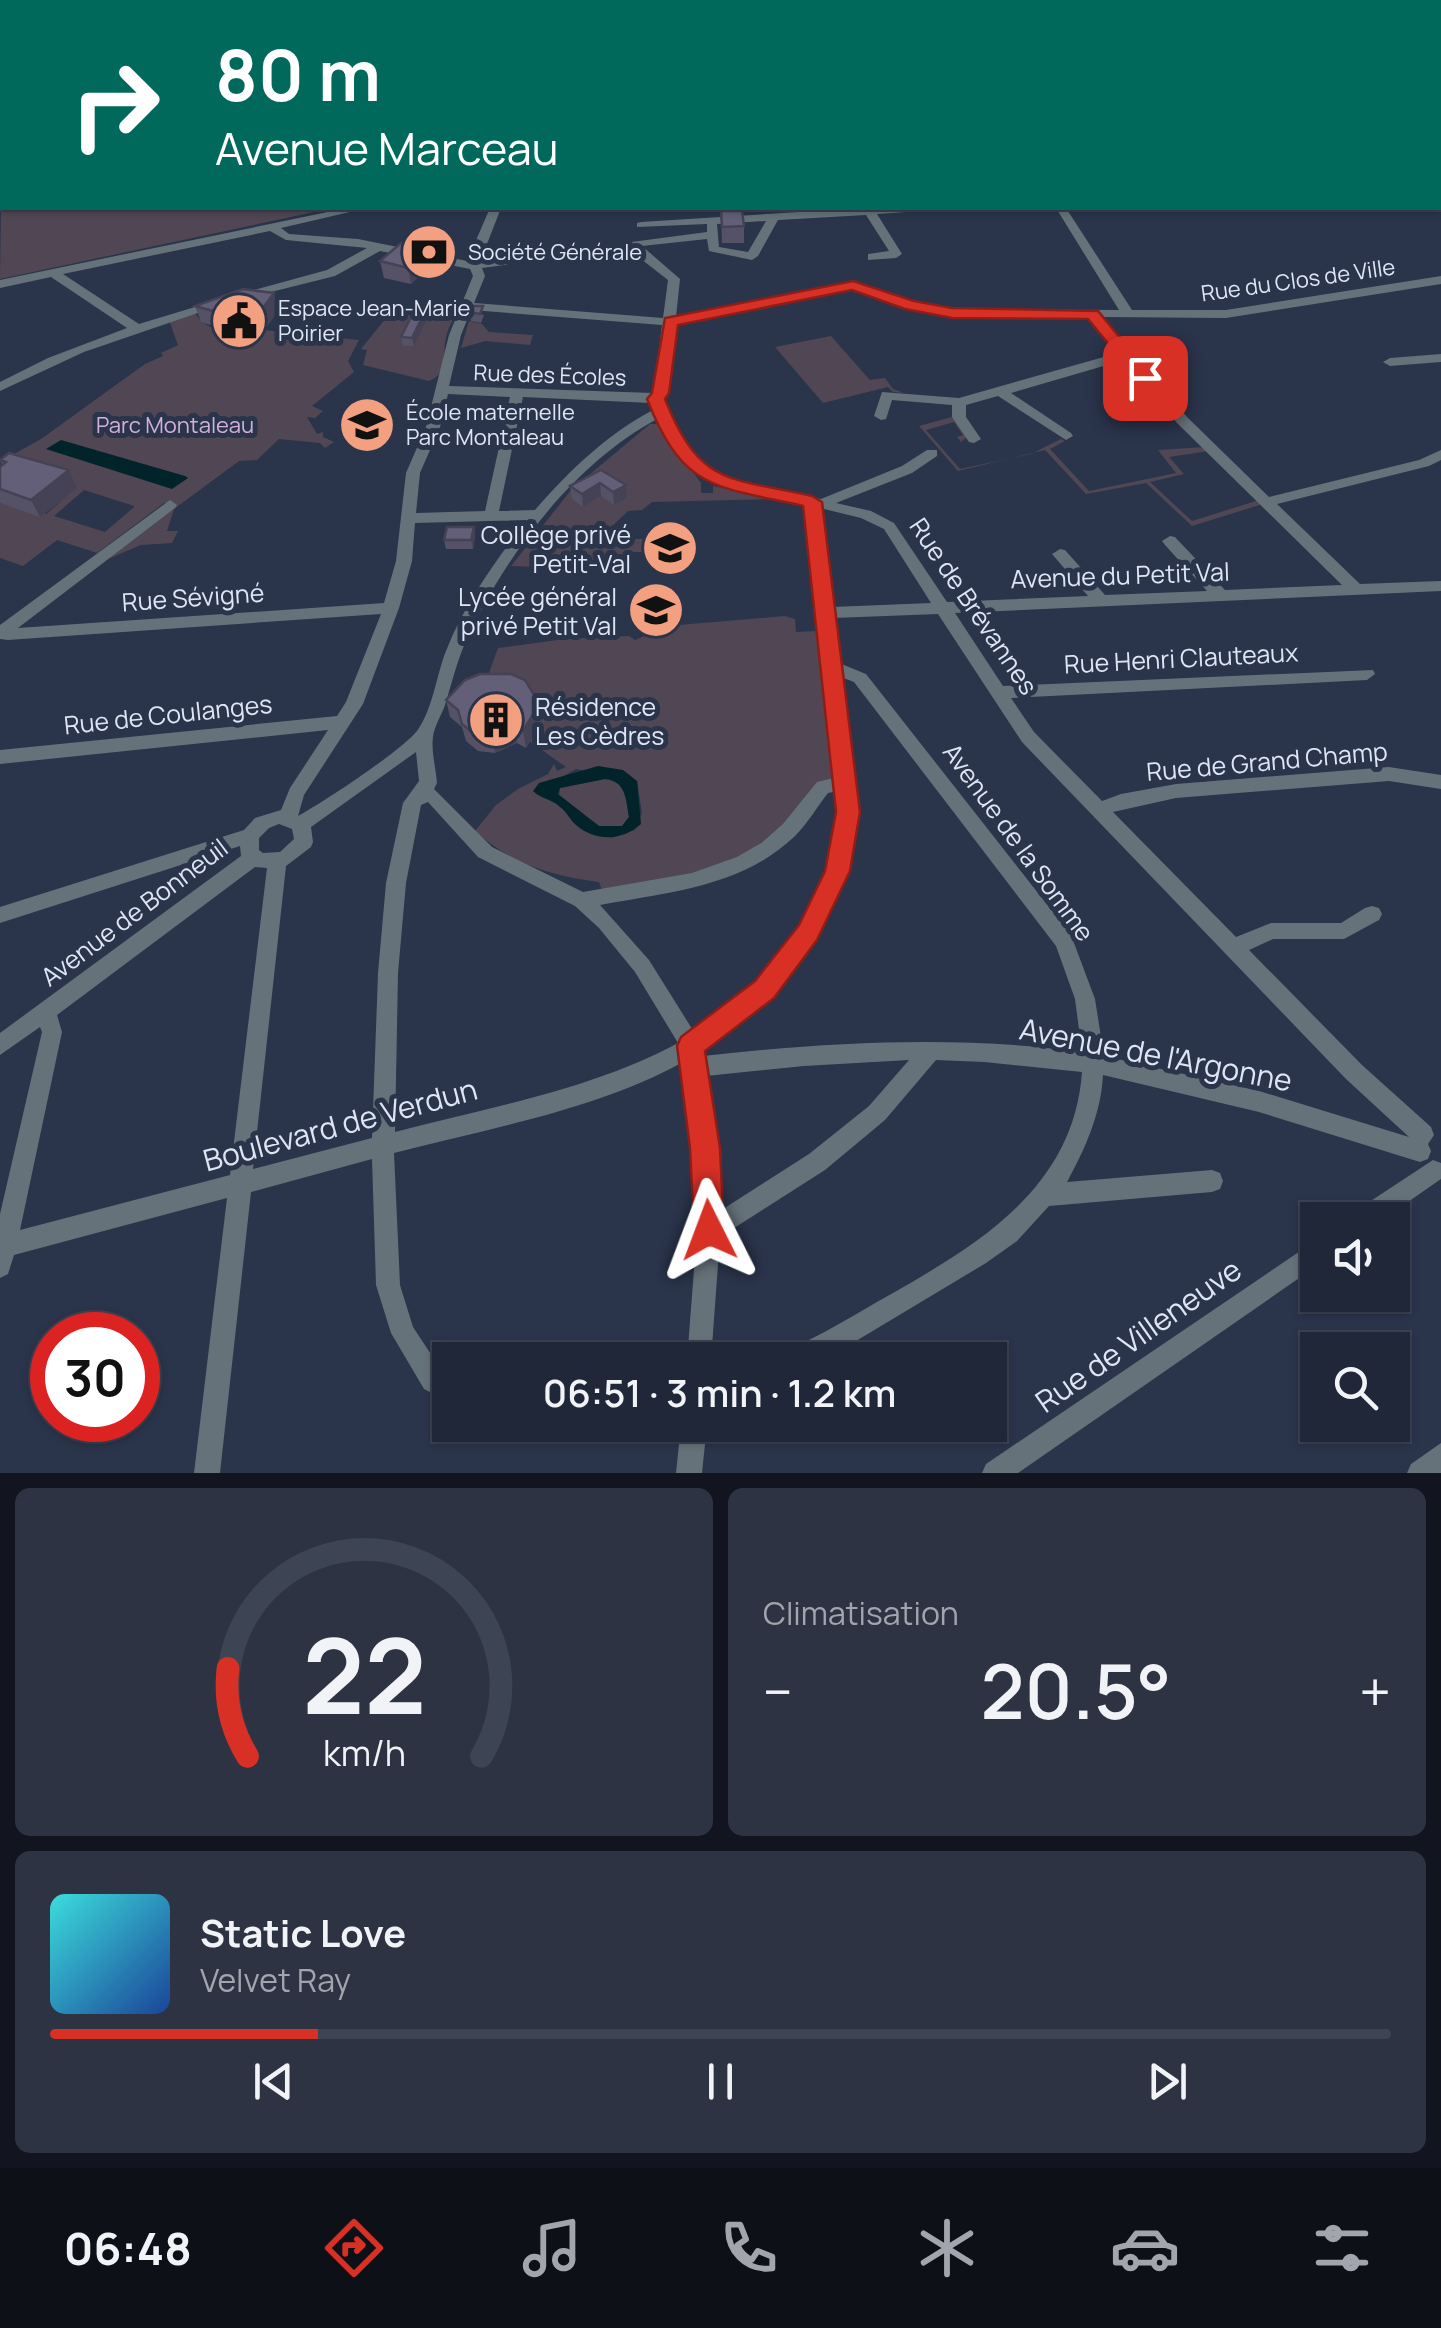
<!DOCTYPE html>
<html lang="fr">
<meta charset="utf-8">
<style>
body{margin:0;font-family:Manrope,sans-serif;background:#2d3343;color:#f1f3f6;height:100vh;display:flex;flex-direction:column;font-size:38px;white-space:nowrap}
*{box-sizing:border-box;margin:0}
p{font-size:32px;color:#a2a5ae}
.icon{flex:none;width:55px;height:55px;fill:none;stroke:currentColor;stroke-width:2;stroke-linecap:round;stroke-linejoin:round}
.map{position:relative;height:1473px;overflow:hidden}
.details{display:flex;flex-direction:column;gap:15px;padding:15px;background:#12151f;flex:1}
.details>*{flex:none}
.banner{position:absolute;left:0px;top:0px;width:1442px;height:210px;box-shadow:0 2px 8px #0004,0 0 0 2px #3d4453;background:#00695c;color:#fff;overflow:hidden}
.controls{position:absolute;left:1300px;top:1202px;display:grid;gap:20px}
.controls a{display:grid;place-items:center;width:110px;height:110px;border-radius:0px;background:#202738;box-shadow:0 2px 8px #0004,0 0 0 2px #3d4453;font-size:50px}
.speed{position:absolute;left:30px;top:1312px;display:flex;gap:20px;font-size:50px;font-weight:700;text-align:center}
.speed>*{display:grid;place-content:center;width:130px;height:130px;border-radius:50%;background:#202738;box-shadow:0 2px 8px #0004,0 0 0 2px #3d4453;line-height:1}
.speed .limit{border:15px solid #d22;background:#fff;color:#111}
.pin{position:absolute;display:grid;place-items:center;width:85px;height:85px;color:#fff;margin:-42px;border-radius:20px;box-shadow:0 5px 15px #0006}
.me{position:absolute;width:110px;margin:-55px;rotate:357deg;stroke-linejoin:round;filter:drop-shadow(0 0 8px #0008)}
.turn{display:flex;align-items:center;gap:35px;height:210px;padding:0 50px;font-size:45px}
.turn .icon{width:130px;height:130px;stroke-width:2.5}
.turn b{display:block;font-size:70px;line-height:85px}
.big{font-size:75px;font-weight:600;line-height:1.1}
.details .card{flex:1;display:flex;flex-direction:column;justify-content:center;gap:15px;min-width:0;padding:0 35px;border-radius:15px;background:#2d3343}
.details .dial{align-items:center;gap:0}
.dial svg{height:260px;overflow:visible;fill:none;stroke:#3d4453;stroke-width:7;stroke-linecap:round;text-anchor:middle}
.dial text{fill:#f1f3f6;stroke:none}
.song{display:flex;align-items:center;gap:30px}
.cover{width:120px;height:120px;border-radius:15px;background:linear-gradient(135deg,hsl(180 70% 55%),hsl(220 70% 35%))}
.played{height:10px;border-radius:5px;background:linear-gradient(90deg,#d93025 20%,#3d4453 20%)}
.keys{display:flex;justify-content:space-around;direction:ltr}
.heat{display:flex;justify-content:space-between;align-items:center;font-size:55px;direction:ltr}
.details .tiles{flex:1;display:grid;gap:15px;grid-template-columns:1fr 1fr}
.card:last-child{grid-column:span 2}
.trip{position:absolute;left:432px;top:1342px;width:575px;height:100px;border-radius:0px;background:#202738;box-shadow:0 2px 8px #0004,0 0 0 2px #3d4453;font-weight:600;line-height:100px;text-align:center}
.tabs{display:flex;height:160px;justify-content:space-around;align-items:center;background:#0d1016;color:#a2a5ae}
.tabs .icon{width:70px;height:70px}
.tabs .on{color:#d93025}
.tabs b{font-size:45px;color:#f1f3f6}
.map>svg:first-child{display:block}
</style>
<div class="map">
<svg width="1441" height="1473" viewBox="0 0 1441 1473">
<rect width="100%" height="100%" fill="#2a344b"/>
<path fill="#514754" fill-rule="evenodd" d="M2 138V208H333L0 279Z
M394 308 457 312C453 320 448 328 446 337 442 354 449 374 429 381L363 365 367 350 361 349Z
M195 313C208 335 236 331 261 334L264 330 359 340 348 361 354 372 312 406 323 411 315 418 307 417 317 434 323 432V437L334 442 325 448 320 443 279 439 257 460 239 461 174 509 167 531H178L172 543 141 545 108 559 170 505 164 503 97 553 57 540 23 566 0 558V503L46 514 76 488 7 458 41 439 145 364 163 356 161 353 178 345 169 320ZM84 490 134 506V507L105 532 54 516Z
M469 321 482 324 489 332 533 335 530 345 485 341 461 348Z
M831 336 870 380 885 378 893 389 904 393 893 392 888 387 823 403 775 347Z
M952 417 967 437 961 442 957 437 963 435 954 422 926 430 960 469 1031 454 1061 439 1065 441 1050 449 1089 491 1176 473 1158 450 1204 447 1209 451 1169 457 1184 474 1150 482 1192 521 1259 500 1263 504 1192 526 1146 483 1086 494 1045 450 958 471 919 426Z
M650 424H657L701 483V493H713V486L770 499 652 502 642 510 628 511 605 533 618 539H647L645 552H623V561H561L560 568 511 566 571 490Z
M785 616 795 619 796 632 816 631 826 703 821 631 839 781 732 865 603 893 599 882C553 876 511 864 475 831L496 805 518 789 548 774 554 764 557 771 566 767 529 741 538 728 535 704 486 681 498 648 565 639 629 636 635 640 667 626ZM576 769 637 781 642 813 635 830 611 838 565 811 539 783 555 781Z
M605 779C626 781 626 799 629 817L622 826H599L559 796 560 788Z"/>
<path fill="#01242a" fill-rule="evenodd" d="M61 440 185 476 188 478 172 489 46 449Z
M598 766 623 770 637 781 641 824C622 841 596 842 576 825 570 820 567 812 560 807 552 799 541 799 533 791L539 783ZM605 779C626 781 626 799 629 817L622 826H599L558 794 560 788Z"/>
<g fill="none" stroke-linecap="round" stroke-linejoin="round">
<path fill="#66727a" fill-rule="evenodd" d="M447 0H475L476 2H450Z
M925 0H983L980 2H924Z
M1371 0H1395L1396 2H1374Z
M1440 6 1441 7V13L1440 12Z
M1440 28H1441V34H1440Z
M1440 47H1441L1440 54Z
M2 48V55L0 56V49Z
M1440 154H1441V160H1440Z
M1440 168H1441V175H1440Z
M347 208H367L281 228 289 234 358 239 467 261 490 208H501L480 262 707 232V224L637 227V223L641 222 863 208H928L922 211 877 214 902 254 896 258 868 260V254L889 251 866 215 778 220 758 256 752 260 709 251 707 239 642 246 680 279 676 317 853 282 913 302 952 309 1119 310 1056 208H1066L1132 310H1226L1441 276V284L1226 318 1102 317 1187 417 1269 497 1419 460 1441 450V460L1429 466 1277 504 1360 584 1441 581V591L955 613 1003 686 1373 670 1375 674 1367 680 1011 698 1034 732 1102 801 1121 794 1176 784 1389 767 1441 775V789L1389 781 1176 798 1113 812 1236 937 1271 923H1341L1365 908 1372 906 1379 908 1382 914 1379 920 1344 939H1273L1249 950 1362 1065 1431 1127 1434 1135 1428 1144 1431 1151 1428 1159 1420 1162 1259 1112 1103 1075C1101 1114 1085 1149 1067 1182L1212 1170 1220 1173 1223 1181 1220 1189 1212 1192 1049 1206 1017 1241 986 1263 826 1359 782 1360 785 1351C823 1335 857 1313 893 1293 982 1242 1074 1186 1082 1072L984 1062 936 1060 885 1120 825 1170 720 1237 711 1360H687L697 1231 694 1148 683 1062C599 1109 487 1129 394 1153L400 1285 413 1327 442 1371 450 1375V1402L424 1389 391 1333 376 1285 372 1159 251 1192 220 1473H194L227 1198 14 1255 8 1274 0 1278V1214L42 1032 40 1027 0 1055V1033L241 856 240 846 0 923V907L244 830 255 818 281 810 290 788 328 730 0 764V750L337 716 346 702 381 614 8 640 0 639V625L170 500 177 505 175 508 18 628 384 603 396 561 406 473 426 427 449 335 473 276 470 269 380 251 335 276 239 300V294L327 270 367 248 286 240 270 231 63 274 139 324 218 300 224 304 84 352 0 391V382L48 358 127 328 51 277 0 288V280ZM766 221 748 252 719 247 717 224ZM632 248 637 256 668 280 663 318 474 303 485 276 482 268ZM852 290 906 308 952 317H1088L1118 353 959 398 882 392 874 416 881 420 886 419 892 400 952 405V417L969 442 974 443 981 439 966 417V405L998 396 1066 440 1073 436 1071 433 1011 393 1124 360 1177 423 1342 585 1225 590 1175 537 1170 536 1162 541 1165 545 1207 591 1105 595 1065 550 1060 549 1052 554 1088 596 947 602 894 523 871 511 836 503 912 473 937 456V450H927L902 466 821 499 718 476 708 471 684 445 663 399 667 393 675 325ZM471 310 662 325 653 393 449 386 461 335ZM448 394 510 397 485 511 416 513 420 473 440 427ZM523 397 651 403 653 410C606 435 570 470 535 510L499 511ZM657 419C691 496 732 489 805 505L838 777 817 782 783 824 761 843 737 857 692 873 583 892 492 847 434 789 437 783C436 769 431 751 433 737 434 726 443 713 446 702 452 682 457 662 465 643 504 557 572 465 657 419ZM820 508 861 518 884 529 931 603 832 607ZM527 520C496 560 465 603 446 651 436 676 433 709 417 731 401 751 322 803 298 816L304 795 363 704 399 608 412 561 415 523ZM938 614 1022 742 1346 1079 1409 1137 1259 1091 1104 1056 1095 999 1071 935 866 674 839 663 833 618ZM841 677 854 682 1056 946 1075 999 1082 1052C955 1035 830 1042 703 1056L702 1050C782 994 856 910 857 807 858 763 847 720 841 677ZM416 752 419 781 403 803 386 883 378 973 372 1138 253 1169 286 866 311 847 313 842 311 827ZM839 791C842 894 775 976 694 1032L649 960 600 905C669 892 742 887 795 836 808 823 817 807 828 793ZM428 802 478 857 575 906 599 928 635 972 678 1043C591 1090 489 1107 395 1132L398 973 406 883 421 805ZM279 824 292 829 294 839 280 852 263 853 259 850V838L269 828ZM255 867 267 868 230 1175 20 1230 62 1032 57 1015ZM909 1060 869 1106 809 1154 720 1211 716 1148 706 1076 804 1066Z
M1441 354V362L1390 366 1383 362 1390 358Z
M1433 1160 1441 1163V1179L1382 1220H1350L1354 1212Z
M1318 1239V1265L1018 1473H982L986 1464Z
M681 1425H707L702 1473H676Z
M1441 1443V1473H1407L1411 1464Z"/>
</g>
<path fill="#555268" d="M721 211 744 226V243H722Z
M428 250 431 266 411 284 384 278 380 261Z
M195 306 279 310 264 330 250 328 247 332 230 331 201 322Z
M425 311 427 320 414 346H403L401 337Z
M469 312 484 315 481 323 471 321Z
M0 460 69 470 77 488 40 517 0 503V467L2 466Z
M601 470 626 485 627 498 614 505 601 496 583 507 572 499 570 486Z
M474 527 475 536 473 549H446L444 540Z
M536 698 539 716 538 728 526 748 517 743 495 753 478 751 466 741 462 727 450 717 446 700Z"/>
<path fill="#454255" d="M428 250 431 266 411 284 408 268Z
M274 293 279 310 264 330 259 313Z
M425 311 427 320 414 346 412 338Z
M245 312 250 328 247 332 241 315Z
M69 470 77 488 40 517 31 500Z
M600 483 601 496 583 507 582 494Z
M626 485 627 498 614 505 613 492Z
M474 527 475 536 473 549 471 540Z
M536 698 539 716 538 728 526 748 523 731Z
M514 725 517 743 495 753 491 735Z"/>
<path fill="#635f79" stroke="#454255" stroke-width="2.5" d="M721 211H742L744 226 722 227Z
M401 243 428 250 408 268 380 261Z
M243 289 274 293 259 313 245 312 241 315 224 314 195 306Z
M472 306H483L480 314 469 312Z
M414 311H425L412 338 401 337Z
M9 453 69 470 31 500 0 489V467L6 462 0 460Z
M601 470 626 485 613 492 600 483 582 494 570 486Z
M447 527H474L471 540H444Z
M480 674H511L525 680 536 698 535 711 523 731 514 725 491 735 474 734 462 724 458 710 446 700 465 680Z"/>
<path fill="#d93025" stroke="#8d1f18" stroke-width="2.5" d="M853 281 914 301 952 308 1098 311 1153 378 1139 381 1088 319 952 318 905 309 852 290 678 325 669 393 665 399C700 487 729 477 812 496L822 502 860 812 850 871 817 940 774 998 705 1051 720 1148 724 1230 720 1241 709 1246 699 1241 694 1230 690 1148 677 1046 681 1037 755 981 799 925 825 871 836 812 803 506C715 486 683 491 647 399L652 393 665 318Z"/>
<defs>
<g id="bank-disc" transform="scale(2.875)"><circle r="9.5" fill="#f3a081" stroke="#2a344b"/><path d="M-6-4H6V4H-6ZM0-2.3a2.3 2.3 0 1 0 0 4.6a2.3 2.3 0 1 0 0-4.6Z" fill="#111"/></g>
<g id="civic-disc" transform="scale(2.875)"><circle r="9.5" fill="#f3a081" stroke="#2a344b"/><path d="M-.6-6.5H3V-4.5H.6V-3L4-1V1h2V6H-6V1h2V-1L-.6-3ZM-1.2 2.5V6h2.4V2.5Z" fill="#111"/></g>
<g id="school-disc" transform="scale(2.875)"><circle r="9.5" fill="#f3a081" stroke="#2a344b"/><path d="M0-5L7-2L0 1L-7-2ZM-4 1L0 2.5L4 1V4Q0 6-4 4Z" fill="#111"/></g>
<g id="building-disc" transform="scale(2.875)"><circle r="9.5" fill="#f3a081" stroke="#2a344b"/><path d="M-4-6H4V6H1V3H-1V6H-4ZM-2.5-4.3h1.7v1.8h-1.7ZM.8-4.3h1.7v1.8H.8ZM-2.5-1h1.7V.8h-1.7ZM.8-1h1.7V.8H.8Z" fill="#111"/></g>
</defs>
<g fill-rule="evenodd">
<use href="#bank-disc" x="429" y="252"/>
<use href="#civic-disc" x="239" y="321"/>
<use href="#school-disc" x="367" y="425"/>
<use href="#school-disc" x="670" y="548"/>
<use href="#school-disc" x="656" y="610"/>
<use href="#building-disc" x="496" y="720"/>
</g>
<g text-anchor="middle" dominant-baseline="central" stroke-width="10" stroke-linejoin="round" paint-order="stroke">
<g font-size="22" fill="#dee5f4" stroke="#2a344b" text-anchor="start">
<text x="468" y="252">Société Générale</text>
<text x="278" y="308">Espace Jean-Marie<tspan x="278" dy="25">Poirier</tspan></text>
<text x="406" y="412">École maternelle<tspan x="406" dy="25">Parc Montaleau</tspan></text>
</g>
<g font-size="22" fill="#dee5f4" stroke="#2a344b">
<text transform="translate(1298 280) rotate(-8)">Rue du Clos de Ville</text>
<text transform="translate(550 375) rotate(2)">Rue des Écoles</text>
</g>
<g font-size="22" fill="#d2b0db" stroke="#2a344b">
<text x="175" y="425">Parc Montaleau</text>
</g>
<g font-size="25" fill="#dee5f4" stroke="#2a344b" text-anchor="end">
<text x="631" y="534">Collège privé<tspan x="631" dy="29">Petit-Val</tspan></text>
<text x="617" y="596">Lycée général<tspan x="617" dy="29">privé Petit Val</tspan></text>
<text x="535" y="706" text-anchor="start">Résidence<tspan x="535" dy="29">Les Cèdres</tspan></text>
</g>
<g font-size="25" fill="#dee5f4" stroke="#2a344b">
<text transform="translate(1120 575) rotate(-2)">Avenue du Petit Val</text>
<text transform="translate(193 597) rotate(-4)">Rue Sévigné</text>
<text transform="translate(974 606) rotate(56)">Rue de Brévannes</text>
<text transform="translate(1181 658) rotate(-3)">Rue Henri Clauteaux</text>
<text transform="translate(168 714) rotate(-6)">Rue de Coulanges</text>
<text transform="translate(1267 761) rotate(-5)">Rue de Grand Champ</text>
<text transform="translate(1019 842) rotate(54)">Avenue de la Somme</text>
<text transform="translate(134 912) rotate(-37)">Avenue de Bonneuil</text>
</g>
<g font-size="30" fill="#dee5f4" stroke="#2a344b">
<text transform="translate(1156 1054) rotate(11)">Avenue de l'Argonne</text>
<text transform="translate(340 1124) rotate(-15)">Boulevard de Verdun</text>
<text transform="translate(1138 1335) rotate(-35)">Rue de Villeneuve</text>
</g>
</g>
</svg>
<div class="controls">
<a><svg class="icon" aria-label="sound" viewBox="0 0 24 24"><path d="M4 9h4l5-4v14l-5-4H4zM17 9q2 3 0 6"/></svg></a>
<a><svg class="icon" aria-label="search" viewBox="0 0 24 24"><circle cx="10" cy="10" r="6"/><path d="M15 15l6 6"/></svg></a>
</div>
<div class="speed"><div class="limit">30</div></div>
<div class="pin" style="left:1145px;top:378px;background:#d93025"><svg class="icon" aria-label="arrive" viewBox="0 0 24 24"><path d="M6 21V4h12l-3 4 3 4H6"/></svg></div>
<svg class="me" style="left:709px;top:1230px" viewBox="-20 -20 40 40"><path d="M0-17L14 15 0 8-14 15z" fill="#d93025" stroke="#fff" stroke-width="4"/></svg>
<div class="trip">06:51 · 3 min · 1.2 km</div>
<div class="banner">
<div class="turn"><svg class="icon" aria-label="right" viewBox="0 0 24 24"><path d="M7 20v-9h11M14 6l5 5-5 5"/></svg><div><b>80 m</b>Avenue Marceau</div></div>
</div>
</div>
<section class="details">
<div class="tiles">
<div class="card dial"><svg viewBox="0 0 100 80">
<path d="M14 69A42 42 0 1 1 86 69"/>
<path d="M14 69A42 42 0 0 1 8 42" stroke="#d93025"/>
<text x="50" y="56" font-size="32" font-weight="700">22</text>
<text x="50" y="72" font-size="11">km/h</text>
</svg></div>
<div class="card"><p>Climatisation</p>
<div class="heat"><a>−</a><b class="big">20.5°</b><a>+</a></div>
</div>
<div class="card">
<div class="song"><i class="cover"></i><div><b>Static Love</b><p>Velvet Ray</p></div></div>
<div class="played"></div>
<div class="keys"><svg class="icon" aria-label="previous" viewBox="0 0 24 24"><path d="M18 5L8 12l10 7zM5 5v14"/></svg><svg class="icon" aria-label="pause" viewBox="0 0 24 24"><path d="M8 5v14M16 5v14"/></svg><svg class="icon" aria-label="next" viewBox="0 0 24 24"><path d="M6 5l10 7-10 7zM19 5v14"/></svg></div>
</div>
</div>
</section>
<nav class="tabs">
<b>06:48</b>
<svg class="icon on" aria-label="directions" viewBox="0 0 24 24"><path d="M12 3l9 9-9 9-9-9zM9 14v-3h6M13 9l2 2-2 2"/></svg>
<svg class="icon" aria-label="music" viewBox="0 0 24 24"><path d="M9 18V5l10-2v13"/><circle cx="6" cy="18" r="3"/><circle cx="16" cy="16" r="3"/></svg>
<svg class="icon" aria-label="phone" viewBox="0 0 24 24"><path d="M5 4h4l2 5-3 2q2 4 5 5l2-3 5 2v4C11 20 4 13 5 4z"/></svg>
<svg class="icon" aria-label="climate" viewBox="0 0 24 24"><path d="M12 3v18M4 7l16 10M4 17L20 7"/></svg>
<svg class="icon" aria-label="car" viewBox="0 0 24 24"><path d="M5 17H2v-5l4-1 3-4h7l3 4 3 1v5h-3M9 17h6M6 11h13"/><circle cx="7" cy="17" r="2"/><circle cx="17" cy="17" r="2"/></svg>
<svg class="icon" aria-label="filters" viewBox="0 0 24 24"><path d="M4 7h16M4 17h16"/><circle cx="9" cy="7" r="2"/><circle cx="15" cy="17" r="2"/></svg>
</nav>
